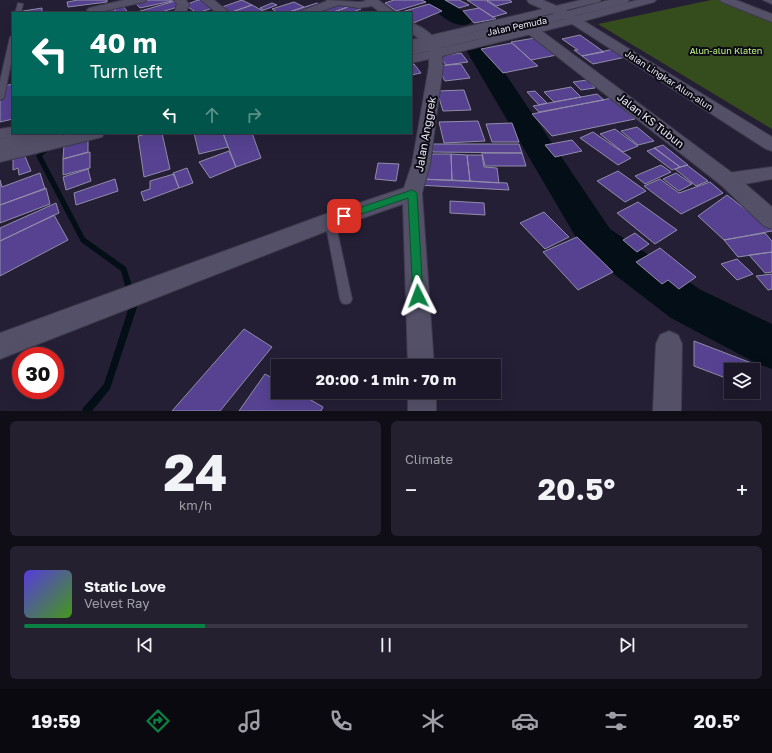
<!DOCTYPE html>
<meta charset="utf-8">
<style>
body{margin:0;font-family:"Golos Text",sans-serif;background:#242030;color:#f1f3f6;height:100vh;display:flex;flex-direction:column;font-size:15px;white-space:nowrap}
*{box-sizing:border-box;margin:0}
p{font-size:13px;color:#a09fa8}
.icon{flex:none;width:22px;height:22px;fill:none;stroke:currentColor;stroke-width:2;stroke-linecap:round;stroke-linejoin:round}
.map{position:relative;height:411px;overflow:hidden}
.drawer{display:flex;flex-direction:column;gap:10px;padding:10px;background:#0f0d16;flex:1}
.drawer>*{flex:none}
.banner{position:absolute;left:12px;top:12px;width:400px;height:122px;border-radius:0px;box-shadow:0 4px 16px #0002,0 0 0 1px #393645;background:#00695c;color:#fff;overflow:hidden}
.fabs{position:absolute;left:724px;top:363px;display:grid;gap:8px}
.fabs a{display:grid;place-items:center;width:36px;height:36px;border-radius:0px;background:#1b1728;box-shadow:0 4px 16px #0002,0 0 0 1px #393645;font-size:20px}
.speed{position:absolute;left:12px;top:347px;display:flex;gap:8px;font-size:20px;font-weight:700;text-align:center}
.speed>*{display:grid;place-content:center;width:52px;height:52px;border-radius:50%;background:#1b1728;box-shadow:0 4px 16px #0002,0 0 0 1px #393645;line-height:1}
.speed .limit{border:6px solid #d22;background:#fff;color:#111}
.pin{position:absolute;display:grid;place-items:center;width:34px;height:34px;color:#fff;margin:-17px;border-radius:8px;box-shadow:0 2px 6px #0006}
.me{position:absolute;width:44px;margin:-22px;rotate:357deg;stroke-linejoin:round;filter:drop-shadow(0 0 3px #0008)}
.turn{display:flex;align-items:center;gap:14px;height:84px;padding:0 12px;font-size:18px}
.turn .icon{width:52px;height:52px;stroke-width:2.5}
.turn b{display:block;font-size:28px;line-height:34px}
.lanes{display:flex;align-items:center;height:38px;padding:0 12px;background:#0003;justify-content:center;gap:20px;direction:ltr}
.lanes .off{opacity:.35}
.big{font-size:30px;font-weight:700;line-height:1.1}
.drawer .tile{flex:1;display:flex;flex-direction:column;justify-content:center;gap:6px;min-width:0;padding:0 14px;border-radius:6px;background:#242030}
.drawer .dial{align-items:center;gap:0}
.dial b{font-size:52px;line-height:1}
.song{display:flex;align-items:center;gap:12px}
.cover{width:48px;height:48px;border-radius:6px;background:linear-gradient(135deg,hsl(250 70% 55%),hsl(100 70% 35%))}
.played{height:4px;border-radius:2px;background:linear-gradient(90deg,#0b8043 25%,#393645 25%)}
.keys{display:flex;justify-content:space-around;direction:ltr}
.heat{display:flex;justify-content:space-between;align-items:center;font-size:22px;direction:ltr}
.drawer .tiles{flex:1;display:grid;gap:10px;grid-template-columns:1fr 1fr}
.tile:last-child{grid-column:span 2}
.trip{position:absolute;left:271px;top:359px;width:230px;height:40px;border-radius:0px;background:#1b1728;box-shadow:0 4px 16px #0002,0 0 0 1px #393645;font-weight:700;line-height:40px;text-align:center}
.menu{display:flex;height:64px;justify-content:space-around;align-items:center;background:#0b0910;color:#a09fa8}
.menu .icon{width:28px;height:28px}
.menu .selected{color:#0b8043}
.menu b{font-size:18px;color:#f1f3f6}
.map>svg:first-child{display:block}
</style>
<div class="map">
<svg width="772" height="411" viewBox="0 0 772 411">
<rect width="100%" height="100%" fill="#241f35"/>
<path fill="#354c1c" d="M711 0H722L772 22V129L598 24Z"/>
<g fill="none" stroke-linecap="round" stroke-linejoin="round">
<path fill="#030e16" fill-rule="evenodd" d="M46 148 49 150 42 156 85 238 126 267 138 304 110 389 92 411H82L83 408 104 384 130 304 121 271 81 242 36 156 44 149Z"/>
<path fill="#030e16" fill-rule="evenodd" d="M424 0H447L469 16 473 20 469 24C453 29 440 14 427 4Z
M478 43 486 45 610 229 701 290 772 324V369L756 363 671 318 584 251 466 50 470 45Z"/>
</g>
<path fill="#564291" stroke="#918da8" d="M78 0H107V2L68 7 67 2Z
M147 0H172V1L140 8 135 3Z
M198 0H206L216 7 197 13 185 5Z
M242 0 252 5 229 13 219 8Z
M394 0H421L426 2 396 11 385 3Z
M445 0H459L469 5 459 8Z
M467 0H485L507 13 493 17Z
M487 0H510L512 2 496 6Z
M175 1 181 6 158 13 137 12Z
M294 2 304 7 286 13H279L272 9Z
M272 3 277 5 264 10 260 8Z
M317 3 322 5 301 13H286Z
M340 3 348 7 331 13H320L317 11Z
M429 4 442 11 411 24V13H398Z
M122 5 127 11 117 13 113 7Z
M252 5 267 13H229Z
M353 5 361 9 350 13H331Z
M113 7 117 13H95L94 11Z
M42 8V13H23V11Z
M479 8 493 17 496 19 474 23 463 11Z
M580 35 604 52 582 56 574 50H578L562 39Z
M535 38 557 55 531 60 511 42Z
M512 43 531 60 538 66 503 73 481 49Z
M614 49 626 57 593 64 582 56Z
M461 53 468 62 446 65 440 56Z
M411 64H414L421 73 411 75Z
M461 64 470 78 445 81 437 66Z
M587 80 595 88 581 90 573 82Z
M13 84V119L0 122V102L4 86Z
M571 87 581 97 554 102 544 92Z
M464 90 471 110 443 111 437 91Z
M535 91 547 103 539 105 527 92Z
M597 94 604 100 539 112 533 106Z
M612 98 635 119 552 136 532 114Z
M478 121 485 141 444 143 439 122Z
M512 123 519 142H492L486 124Z
M637 127 654 141 638 145 621 131Z
M615 129 638 146 623 152 600 134Z
M593 132 631 158 618 165 580 138Z
M150 133H162L170 169 144 177 138 136Z
M194 133H223L228 147 199 154Z
M223 133H252L261 158 236 167Z
M88 139V152L63 159 64 145Z
M572 140 582 151 555 157 545 145Z
M431 144H519L522 153 433 152Z
M663 145 688 165 680 167 654 148Z
M655 148 680 167 672 170 647 151Z
M229 151 236 167 210 178 199 162Z
M90 152V168L63 175V159Z
M482 153H522L526 166H485Z
M24 154 31 171 19 175 18 168 13 170V157Z
M423 154H451L452 180 418 179Z
M451 154 467 155 470 181 452 180Z
M467 155H482L484 167 497 168 499 183 470 181Z
M378 163 399 164 396 181 375 179Z
M661 165 671 172 645 184 635 176Z
M687 165 708 181 696 186 675 169Z
M187 168 193 183 179 188 173 173Z
M88 169 91 181 66 190 63 177Z
M618 171 646 191 625 202 597 181Z
M40 173 45 189 0 205V180L2 187Z
M676 173 692 184 679 191 663 179Z
M174 174 179 188 144 201 141 192 150 189V181Z
M115 179 118 191 76 205 74 193Z
M417 179 507 183 509 190 417 185Z
M660 179 679 193 710 182 723 193 681 214 644 186Z
M46 188 50 204 0 223V205Z
M727 195 772 230V231L724 240 698 216Z
M450 201 484 203 485 215 450 213Z
M638 202 677 230 655 244 617 213Z
M56 203 59 213 0 241V228Z
M544 212 569 237 545 249 520 223Z
M54 215 68 240 0 276V241Z
M635 233 649 244 637 252 623 240Z
M765 233 772 241V252L738 257 724 240Z
M577 237 613 272 578 290 543 252Z
M660 248 696 277 679 289 668 280 662 284 636 262Z
M772 252V272L765 273 749 255Z
M737 259 753 274 737 280 721 264Z
M772 274V289L768 290 756 276Z
M244 329 272 347 220 411H172Z
M694 341 754 364 757 391 753 389V370H731V380L694 366Z
M265 374 278 381V392H297L323 407 321 411H239Z"/>
<g fill="none" stroke-linecap="round" stroke-linejoin="round">
<g stroke="#3e3a4c" stroke-width="2">
<path id="lane" d="M763 0H772V4Z
M18 3 23 4 21 13H15Z
M13 35V53L4 98 0 100V81L10 37Z
M330 217 334 218 335 221 352 299 350 303 346 304 342 303 340 299 325 221 326 218Z"/>
</g>
<g stroke="#3e3a4c" stroke-width="2">
<path id="street" d="M124 0H146L144 2 95 13 89 12 87 10 89 8Z
M174 0H186L189 4 186 13H174L177 4Z
M201 0H214L230 13H217Z
M326 0 359 2 377 0 381 3 379 5 359 8 339 5 316 13H299L301 11 327 1Z
M581 0H601L599 2 438 41 442 48 564 19 562 16 564 13 568 12 576 16 637 0H656L654 2 584 21 772 137V151L766 149 572 24 442 56 443 66 430 164 422 193 434 366H408L403 204 337 227 0 359V333L323 215 404 188 412 164 429 66V59L411 63V55L429 51 428 46 426 44 411 48V40Z
M720 0H736L772 14V22L722 2Z
M13 127V133H21L19 136 0 139V129Z
M73 133H104L102 137 0 162V150Z
M772 167V179L728 187 721 185 719 180 721 175 728 173Z
M669 331 678 335 682 344 681 411H653L656 344 660 335Z
M408 392H436V411H408Z"/>
</g>
<g stroke="#3e3a4c" stroke-width="2">
<path id="secondary" d="M364 0H378L396 13H381Z
M527 0H543L568 11 609 0H629L627 3 535 26 735 175 772 207V229L764 226 721 185 522 29 411 55V47L425 43 411 33V23C419 25 434 34 435 41L554 14 529 3Z
M27 133H63L61 137 0 151V139Z"/>
</g>
<use href="#lane" fill="#545068" fill-rule="evenodd"/>
<use href="#street" fill="#545068" fill-rule="evenodd"/>
<use href="#secondary" fill="#545068" fill-rule="evenodd"/>
</g>
<path fill="#0b8043" stroke="#07532c" d="M412 190 417 193 423 296 422 299 418 301 414 299 413 296 408 198 344 220 339 216 341 214Z"/>
<g text-anchor="middle" dominant-baseline="central" stroke-width="4" stroke-linejoin="round" paint-order="stroke">
<g font-size="9" fill="#eae8f6" stroke="#0d0b14">
<text transform="translate(517 26) rotate(-12)">Jalan Pemuda</text>
<text transform="translate(669 80) rotate(33)">Jalan Lingkar Alun-alun</text>
</g>
<g font-size="9" fill="#bef684" stroke="#0d0b14">
<text x="726" y="50">Alun-alun Klaten</text>
</g>
<g font-size="11" fill="#eae8f6" stroke="#0d0b14">
<text transform="translate(651 120) rotate(38)">Jalan KS Tubun</text>
<text transform="translate(425 134) rotate(-80)">Jalan Anggrek</text>
</g>
</g>
</svg>
<div class="fabs">
<a><svg class="icon" aria-label="layers" viewBox="0 0 24 24"><path d="M12 4l9 5-9 5-9-5zM3 14l9 5 9-5"/></svg></a>
</div>
<div class="speed"><div class="limit">30</div></div>
<div class="pin" style="left:344px;top:216px;background:#d93025"><svg class="icon" aria-label="arrive" viewBox="0 0 24 24"><path d="M6 21V4h12l-3 4 3 4H6"/></svg></div>
<svg class="me" style="left:418px;top:296px" viewBox="-20 -20 40 40"><path d="M0-17L14 15 0 8-14 15z" fill="#0b8043" stroke="#fff" stroke-width="4"/></svg>
<div class="trip">20:00 · 1 min · 70 m</div>
<div class="banner">
<div class="turn"><svg class="icon" aria-label="left" viewBox="0 0 24 24"><path d="M17 20v-9H6M10 6l-5 5 5 5"/></svg><div><b>40 m</b>Turn left</div></div>
<div class="lanes"><svg class="icon" aria-label="left" viewBox="0 0 24 24"><path d="M17 20v-9H6M10 6l-5 5 5 5"/></svg><svg class="icon off" aria-label="ahead" viewBox="0 0 24 24"><path d="M12 20V5M6 11l6-6 6 6"/></svg><svg class="icon off" aria-label="right" viewBox="0 0 24 24"><path d="M7 20v-9h11M14 6l5 5-5 5"/></svg></div>
</div>
</div>
<section class="drawer">
<div class="tiles">
<div class="tile dial"><b>24</b><p>km/h</p></div>
<div class="tile"><p>Climate</p>
<div class="heat"><a>−</a><b class="big">20.5°</b><a>+</a></div>
</div>
<div class="tile">
<div class="song"><i class="cover"></i><div><b>Static Love</b><p>Velvet Ray</p></div></div>
<div class="played"></div>
<div class="keys"><svg class="icon" aria-label="previous" viewBox="0 0 24 24"><path d="M18 5L8 12l10 7zM5 5v14"/></svg><svg class="icon" aria-label="pause" viewBox="0 0 24 24"><path d="M8 5v14M16 5v14"/></svg><svg class="icon" aria-label="next" viewBox="0 0 24 24"><path d="M6 5l10 7-10 7zM19 5v14"/></svg></div>
</div>
</div>
</section>
<nav class="menu">
<b>19:59</b>
<svg class="icon selected" aria-label="directions" viewBox="0 0 24 24"><path d="M12 3l9 9-9 9-9-9zM9 14v-3h6M13 9l2 2-2 2"/></svg>
<svg class="icon" aria-label="music" viewBox="0 0 24 24"><path d="M9 18V5l10-2v13"/><circle cx="6" cy="18" r="3"/><circle cx="16" cy="16" r="3"/></svg>
<svg class="icon" aria-label="phone" viewBox="0 0 24 24"><path d="M5 4h4l2 5-3 2q2 4 5 5l2-3 5 2v4C11 20 4 13 5 4z"/></svg>
<svg class="icon" aria-label="climate" viewBox="0 0 24 24"><path d="M12 3v18M4 7l16 10M4 17L20 7"/></svg>
<svg class="icon" aria-label="car" viewBox="0 0 24 24"><path d="M5 17H2v-5l4-1 3-4h7l3 4 3 1v5h-3M9 17h6M6 11h13"/><circle cx="7" cy="17" r="2"/><circle cx="17" cy="17" r="2"/></svg>
<svg class="icon" aria-label="filters" viewBox="0 0 24 24"><path d="M4 7h16M4 17h16"/><circle cx="9" cy="7" r="2"/><circle cx="15" cy="17" r="2"/></svg>
<b>20.5°</b>
</nav>
